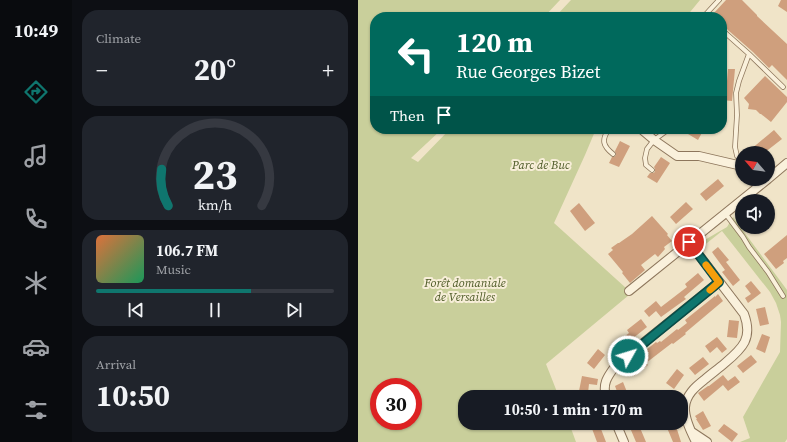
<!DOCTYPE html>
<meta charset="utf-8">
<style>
body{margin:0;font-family:"Source Serif 4",serif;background:#20242c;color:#f1f3f6;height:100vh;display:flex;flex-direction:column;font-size:15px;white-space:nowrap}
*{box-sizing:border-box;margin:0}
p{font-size:13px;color:#9ea1a6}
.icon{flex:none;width:22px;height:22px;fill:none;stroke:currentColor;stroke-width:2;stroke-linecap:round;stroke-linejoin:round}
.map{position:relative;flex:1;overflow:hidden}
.details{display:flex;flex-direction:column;gap:10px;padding:10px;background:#0d0f14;width:286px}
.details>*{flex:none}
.top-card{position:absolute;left:12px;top:12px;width:357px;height:122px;border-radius:16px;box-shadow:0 1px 3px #0004;background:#00695c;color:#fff;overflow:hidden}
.needle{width:26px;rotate:298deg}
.buttons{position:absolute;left:377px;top:146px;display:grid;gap:8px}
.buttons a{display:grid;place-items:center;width:40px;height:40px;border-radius:50%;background:#171b24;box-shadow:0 1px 3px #0004;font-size:20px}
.speed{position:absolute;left:12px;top:378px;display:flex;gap:8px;font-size:20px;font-weight:700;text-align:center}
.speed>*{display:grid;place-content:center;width:52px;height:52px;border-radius:50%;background:#171b24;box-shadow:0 1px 3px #0004;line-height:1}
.speed .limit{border:6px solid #d22;background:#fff;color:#111}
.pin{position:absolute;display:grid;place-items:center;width:34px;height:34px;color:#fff;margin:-17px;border:2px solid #fff;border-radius:50%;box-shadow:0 1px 4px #0007}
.me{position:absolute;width:44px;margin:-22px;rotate:51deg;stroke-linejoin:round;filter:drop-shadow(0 0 3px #0008)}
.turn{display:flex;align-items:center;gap:14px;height:84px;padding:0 20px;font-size:18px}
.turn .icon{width:52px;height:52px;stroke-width:2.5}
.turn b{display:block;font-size:28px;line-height:34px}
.then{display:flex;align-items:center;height:38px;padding:0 20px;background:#0003;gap:8px;font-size:15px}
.big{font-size:30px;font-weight:700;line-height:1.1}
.details .card{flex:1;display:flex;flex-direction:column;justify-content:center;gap:6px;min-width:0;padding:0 14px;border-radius:16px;background:#20242c}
.details .dial{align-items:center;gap:0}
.dial svg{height:104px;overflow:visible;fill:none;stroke:#363941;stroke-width:7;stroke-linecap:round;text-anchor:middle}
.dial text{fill:#f1f3f6;stroke:none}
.song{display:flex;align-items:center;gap:12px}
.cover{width:48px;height:48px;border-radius:6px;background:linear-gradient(135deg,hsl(20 70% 55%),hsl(150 70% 35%))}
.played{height:4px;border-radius:2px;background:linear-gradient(90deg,#0f766e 65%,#363941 65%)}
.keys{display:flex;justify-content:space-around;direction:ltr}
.heat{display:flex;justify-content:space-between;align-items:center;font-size:22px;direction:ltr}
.trip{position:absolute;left:100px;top:390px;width:230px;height:40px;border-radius:16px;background:#171b24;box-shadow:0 1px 3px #0004;font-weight:700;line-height:40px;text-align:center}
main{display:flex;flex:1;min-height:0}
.tab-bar{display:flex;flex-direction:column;width:72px;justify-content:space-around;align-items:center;background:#090b0e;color:#9ea1a6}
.tab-bar .icon{width:28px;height:28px}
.tab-bar .selected{color:#0f766e}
.tab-bar b{font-size:18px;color:#f1f3f6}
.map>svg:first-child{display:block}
</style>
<main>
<nav class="tab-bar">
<b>10:49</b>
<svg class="icon selected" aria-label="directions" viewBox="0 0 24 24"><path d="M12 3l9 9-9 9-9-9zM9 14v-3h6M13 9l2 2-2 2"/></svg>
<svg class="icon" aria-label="music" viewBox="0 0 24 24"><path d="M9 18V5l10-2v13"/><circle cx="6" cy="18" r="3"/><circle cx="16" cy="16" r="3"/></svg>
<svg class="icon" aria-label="phone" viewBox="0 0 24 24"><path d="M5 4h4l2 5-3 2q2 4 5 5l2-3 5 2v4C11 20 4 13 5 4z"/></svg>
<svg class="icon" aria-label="climate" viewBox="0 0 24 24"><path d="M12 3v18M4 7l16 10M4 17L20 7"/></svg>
<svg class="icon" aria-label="car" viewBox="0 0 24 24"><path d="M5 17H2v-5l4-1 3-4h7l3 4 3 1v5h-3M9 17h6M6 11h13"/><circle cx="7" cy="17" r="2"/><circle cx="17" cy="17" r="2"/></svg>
<svg class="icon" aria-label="filters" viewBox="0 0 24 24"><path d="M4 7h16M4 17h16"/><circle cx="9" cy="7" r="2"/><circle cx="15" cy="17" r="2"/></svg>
</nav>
<section class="details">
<div class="card"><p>Climate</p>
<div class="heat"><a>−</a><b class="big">20°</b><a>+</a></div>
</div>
<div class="card dial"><svg viewBox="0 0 100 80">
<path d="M14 69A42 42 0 1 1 86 69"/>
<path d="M14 69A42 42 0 0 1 9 41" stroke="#0f766e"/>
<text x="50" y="56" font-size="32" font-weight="700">23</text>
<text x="50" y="72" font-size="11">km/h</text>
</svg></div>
<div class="card">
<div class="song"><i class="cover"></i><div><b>106.7 FM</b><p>Music</p></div></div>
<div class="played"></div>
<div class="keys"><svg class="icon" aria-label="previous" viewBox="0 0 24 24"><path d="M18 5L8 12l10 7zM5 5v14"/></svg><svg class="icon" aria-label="pause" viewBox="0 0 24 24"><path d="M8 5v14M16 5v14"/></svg><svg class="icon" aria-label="next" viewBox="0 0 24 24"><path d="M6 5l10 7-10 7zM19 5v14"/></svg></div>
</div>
<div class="card"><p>Arrival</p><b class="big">10:50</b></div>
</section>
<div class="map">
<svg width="429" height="442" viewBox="0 0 429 442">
<rect width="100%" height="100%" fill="#f0e4c8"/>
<path fill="#c9cf9b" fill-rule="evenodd" d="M0 0H202L186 17H17V129H84L53 158 60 162 92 129H238L227 155 196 223 268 288 271 295 188 364 201 397H107V423H211L218 442H0ZM21 387H55V421H21Z
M213 0H342L328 17H197Z
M375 217 429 290V439L427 442H382L392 438 385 417 422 352 423 322 422 315 418 303 412 292 364 231 344 247 346 242 345 241 369 227Z"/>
<path fill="#cf9f7d" d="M368 0H384L399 15V16L429 44V80L414 65 411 68 395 52 371 31 364 24V17H358L355 14Z
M423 0H429V12L420 6Z
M370 69H377L374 101 364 100V81H369Z
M407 76 429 97V102L413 122 403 114H402L398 110 390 109 391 104 386 98Z
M333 129H346L340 140 330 134Z
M416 130 424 139 406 153H395L392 150Z
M262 141 272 146 261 167 251 163 254 157H256L258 155 257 151Z
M303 157 312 163 299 183 289 177 292 173H295L297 172V169L296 167Z
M360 179 366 186 348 201 342 194Z
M328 202 335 209 318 224 312 217Z
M221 203 237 223 227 231 212 211Z
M294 216 310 234 309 235 314 241 306 247 307 249 300 257 297 254 283 265 287 270 272 283 264 273 265 272 250 254 255 250 253 248 260 243H261L274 234Z
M429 235V258L425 261 426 263 418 269 406 254Z
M360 247 371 260 368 262 382 280 375 286 364 272 367 270 356 255 354 252Z
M340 273 346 280 326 297 328 299 303 317 298 311 291 317 286 311 298 301 303 307 329 287 327 284Z
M393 281 403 293 390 303 387 298 393 294 387 286Z
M360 294 365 301 327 333 328 334 315 344 314 343 288 363 290 365 276 376 271 369 291 353 288 350 298 342 299 343 302 341 303 342 319 329 320 330 329 323 327 320 357 296V297Z
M407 307 411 324 402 326 398 309Z
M283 319 289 327 269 343 270 345 261 353 260 352 257 354 252 348 271 333 269 330Z
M371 320 381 321 379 338 369 337Z
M404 334 412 337 407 353 398 349Z
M359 337 369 349 364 353 359 347 352 353 347 346Z
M240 349 247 355 236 369 229 363Z
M393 355 399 362 385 373 379 366Z
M345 357 351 364 337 375 331 368Z
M319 369 326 375 316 389 308 383Z
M365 375 370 381 377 376 382 382 370 391 365 385 346 401 340 393 350 386H351Z
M224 376 240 379 239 385 231 384 230 393 221 391Z
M265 382 271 397H261L257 386Z
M345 411 353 426 345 430 338 419H339L337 416Z
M241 423H253V425L243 429 248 442H239L233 426Z
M270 423H280L288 442H278Z
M307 423H317L323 442H315Z
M366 424 380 434 374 442 360 431Z"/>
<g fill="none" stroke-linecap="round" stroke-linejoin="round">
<g stroke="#8d765c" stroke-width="5.5">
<path id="lane" d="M350 17 348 14 361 0
M364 30 391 54 381 81 378 93 379 115 377 147 379 156 384 161
M391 54 425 87
M251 129C243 140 245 146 255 154
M294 170 288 165 287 158 289 149 296 140 311 129
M367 213 385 237 391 247 410 272 425 296"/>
</g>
<g stroke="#8d765c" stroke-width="10">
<path id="street" d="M283 129 296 140 319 156H341L384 166
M410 179 429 163
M331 242 386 314C395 338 385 348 367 363 360 369 353 374 346 380 337 387 328 395 327 407 326 418 333 432 338 442
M271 291 410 179
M248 397C244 383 250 376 258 365L361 282
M258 423 266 442
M334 432 349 442"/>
</g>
<use href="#lane" stroke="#faf1dc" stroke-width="4"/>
<use href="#street" stroke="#faf1dc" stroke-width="8"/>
</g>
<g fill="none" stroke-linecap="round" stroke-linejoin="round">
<g stroke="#0a4d48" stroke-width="10">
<path id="route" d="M270 356 361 282 331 242"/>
</g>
<use href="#route" stroke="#0f766e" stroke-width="7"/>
<path stroke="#f59e0b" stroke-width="7" d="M348 265 361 282 352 290"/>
</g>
<g text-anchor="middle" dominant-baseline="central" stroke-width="4" stroke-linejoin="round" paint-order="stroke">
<g font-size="12" font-style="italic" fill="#4d5a26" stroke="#f7eed8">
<text x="183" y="165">Parc de Buc</text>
<text x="107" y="283">Forêt domaniale<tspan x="107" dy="14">de Versailles</tspan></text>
</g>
</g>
</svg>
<div class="buttons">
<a><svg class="needle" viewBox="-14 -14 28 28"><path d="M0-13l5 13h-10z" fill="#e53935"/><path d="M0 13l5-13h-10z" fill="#9ea1a6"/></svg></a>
<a><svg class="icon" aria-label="sound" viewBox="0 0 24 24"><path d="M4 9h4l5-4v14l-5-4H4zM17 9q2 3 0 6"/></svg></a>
</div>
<div class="speed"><div class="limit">30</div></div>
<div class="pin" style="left:331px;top:242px;background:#d93025"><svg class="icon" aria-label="arrive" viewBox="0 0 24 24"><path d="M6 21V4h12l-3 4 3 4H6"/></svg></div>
<svg class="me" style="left:270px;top:356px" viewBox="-20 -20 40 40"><circle r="17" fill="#0f766e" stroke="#fff" stroke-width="3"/><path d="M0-11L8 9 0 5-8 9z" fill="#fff"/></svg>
<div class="trip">10:50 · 1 min · 170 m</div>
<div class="top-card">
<div class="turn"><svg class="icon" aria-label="left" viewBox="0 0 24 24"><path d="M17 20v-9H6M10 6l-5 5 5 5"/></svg><div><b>120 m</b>Rue Georges Bizet</div></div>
<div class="then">Then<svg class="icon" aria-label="arrive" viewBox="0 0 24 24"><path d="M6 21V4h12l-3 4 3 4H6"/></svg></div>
</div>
</div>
</main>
